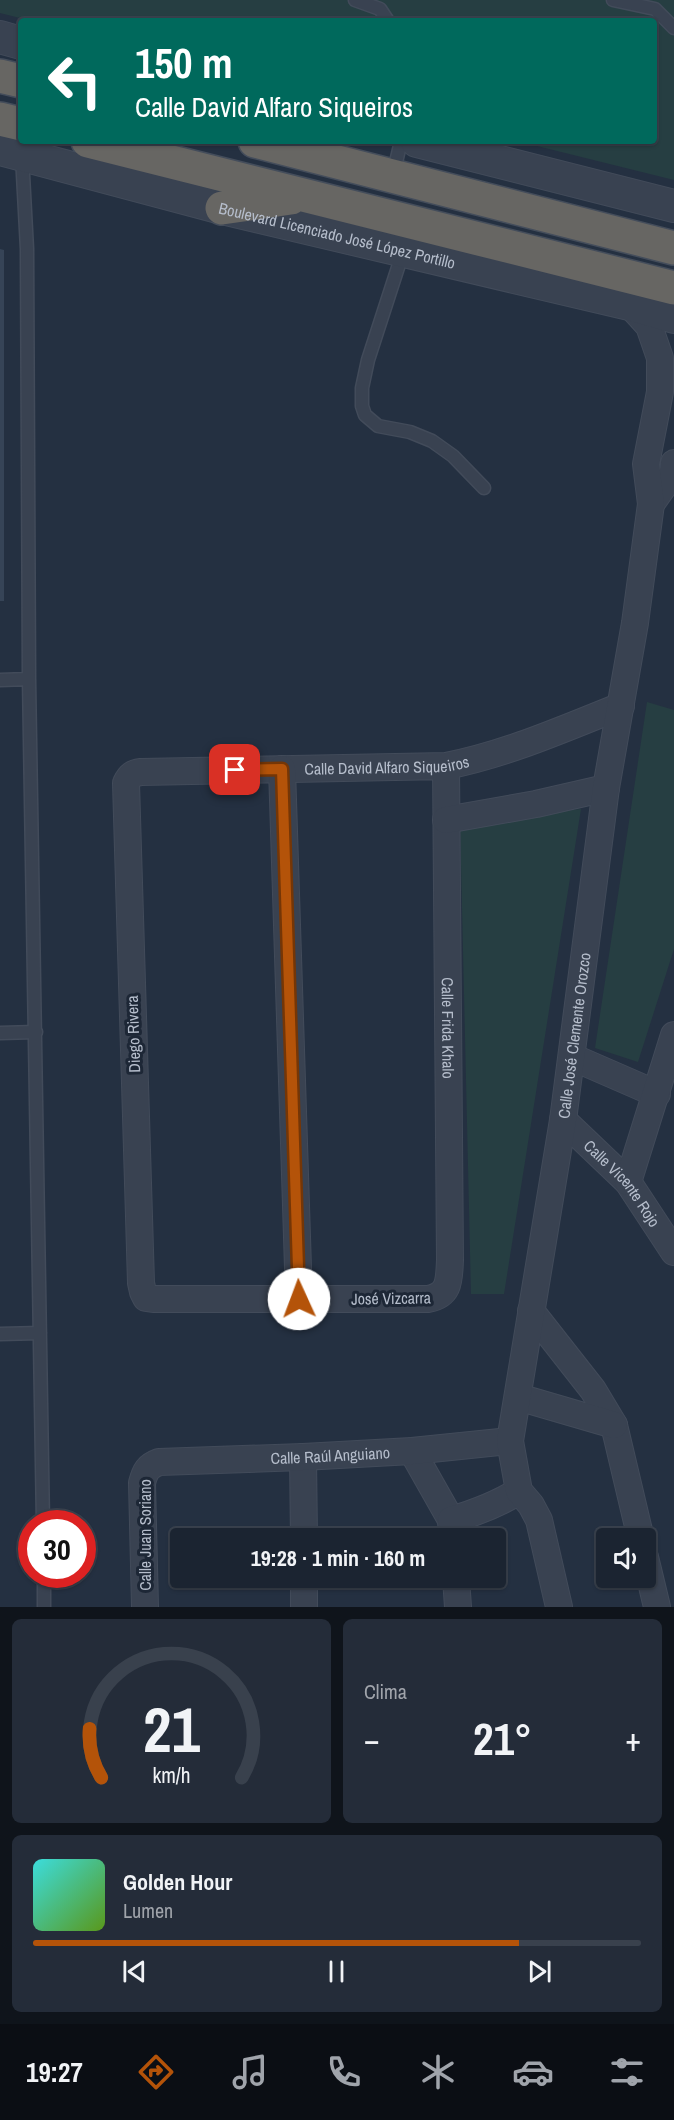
<!DOCTYPE html>
<html lang="es">
<meta charset="utf-8">
<style>
body{margin:0;font-family:"Archivo Narrow",sans-serif;background:#242c39;color:#f1f3f6;height:100vh;display:flex;flex-direction:column;font-size:22px;white-space:nowrap}
*{box-sizing:border-box;margin:0}
p{font-size:20px;color:#a0a4ab}
.icon{flex:none;width:33px;height:33px;fill:none;stroke:currentColor;stroke-width:2;stroke-linecap:round;stroke-linejoin:round}
.map{position:relative;height:1607px;overflow:hidden}
.panel{display:flex;flex-direction:column;gap:12px;padding:12px;background:#0f141b;flex:1}
.panel>*{flex:none}
.hud{position:absolute;left:18px;top:18px;width:639px;height:126px;border-radius:6px;box-shadow:0 2px 4px #0004,0 0 0 2px #39414d;background:#00695c;color:#fff;overflow:hidden}
.controls{position:absolute;left:596px;top:1528px;display:grid;gap:12px}
.controls a{display:grid;place-items:center;width:60px;height:60px;border-radius:6px;background:#1b2431;box-shadow:0 2px 4px #0004,0 0 0 2px #39414d;font-size:30px}
.speed{position:absolute;left:18px;top:1510px;display:flex;gap:12px;font-size:30px;font-weight:700;text-align:center}
.speed>*{display:grid;place-content:center;width:78px;height:78px;border-radius:50%;background:#1b2431;box-shadow:0 2px 4px #0004,0 0 0 2px #39414d;line-height:1}
.speed .limit{border:9px solid #d22;background:#fff;color:#111}
.pin{position:absolute;display:grid;place-items:center;width:51px;height:51px;color:#fff;margin:-26px;border-radius:12px;box-shadow:0 3px 9px #0006}
.me{position:absolute;width:66px;margin:-33px;rotate:358deg;stroke-linejoin:round;filter:drop-shadow(0 0 4px #0008)}
.turn{display:flex;align-items:center;gap:21px;height:126px;padding:0 18px;font-size:27px}
.turn .icon{width:78px;height:78px;stroke-width:2.5}
.turn b{display:block;font-size:42px;line-height:51px}
.big{font-size:45px;font-weight:700;line-height:1.1}
.panel .tile{flex:1;display:flex;flex-direction:column;justify-content:center;gap:9px;min-width:0;padding:0 21px;border-radius:9px;background:#242c39}
.panel .dial{align-items:center;gap:0}
.dial svg{height:156px;overflow:visible;fill:none;stroke:#39414d;stroke-width:7;stroke-linecap:round;text-anchor:middle}
.dial text{fill:#f1f3f6;stroke:none}
.song{display:flex;align-items:center;gap:18px}
.cover{width:72px;height:72px;border-radius:9px;background:linear-gradient(135deg,hsl(180 70% 55%),hsl(90 70% 35%))}
.played{height:6px;border-radius:3px;background:linear-gradient(90deg,#b45309 80%,#39414d 80%)}
.keys{display:flex;justify-content:space-around;direction:ltr}
.heat{display:flex;justify-content:space-between;align-items:center;font-size:33px;direction:ltr}
.panel .tiles{flex:1;display:grid;gap:12px;grid-template-columns:1fr 1fr}
.tile:last-child{grid-column:span 2}
.trip{position:absolute;left:170px;top:1528px;width:336px;height:60px;border-radius:6px;background:#1b2431;box-shadow:0 2px 4px #0004,0 0 0 2px #39414d;font-weight:700;line-height:60px;text-align:center}
.tab-bar{display:flex;height:96px;justify-content:space-around;align-items:center;background:#0b0e14;color:#a0a4ab}
.tab-bar .icon{width:42px;height:42px}
.tab-bar .active{color:#b45309}
.tab-bar b{font-size:27px;color:#f1f3f6}
.map>svg:first-child{display:block}
</style>
<div class="map">
<svg width="674" height="1607" viewBox="0 0 674 1607">
<rect width="100%" height="100%" fill="#243041"/>
<path fill="#263e42" d="M0 0H674V180L517 141H654V21H32L0 13Z
M647 702 674 710V949L638 1062 595 1048Z
M581 809 504 1294H471L460 822Z"/>
<path fill="#364457" d="M0 249 4 250V601H0Z"/>
<g fill="none" stroke-linecap="round" stroke-linejoin="round">
<g stroke="#424b5a" stroke-width="15">
<path id="service" d="M355 0 380 9 388 21
M613 0 655 9 674 28
M22 156 27 249 29 679 43 1524
M393 175 401 141
M403 252 368 360 362 388V406L365 415 378 426 410 432 432 441 453 456 484 488
M0 680 29 679
M0 1033 36 1032
M0 1334 40 1333
M44 1575V1607"/>
</g>
<g stroke="#424b5a" stroke-width="28">
<g id="minor">
<path d="M651 504 673 473 674 463"/>
<path id="s1" d="M446 766 450 1260C449 1280 450 1295 428 1299H153L146 1298 143 1292 141 1283 126 783C130 775 133 773 141 772L446 766C507 754 563 729 621 706"/>
<path d="M282 769 299 1299"/>
<path d="M446 820 536 804 606 788"/>
<path d="M572 1057 657 1094"/>
<path id="s2" d="M563 1120 628 1182 674 1252"/>
<path d="M628 1182 674 1035"/>
<path d="M531 1311 593 1390 614 1425 641 1539"/>
<path d="M518 1397 614 1425"/>
<path d="M412 1451 451 1520 452 1539"/>
<path d="M303 1457 304 1539"/>
<path d="M451 1520C475 1513 497 1505 519 1491"/>
<path d="M645 1557 657 1607"/>
<path d="M304 1578V1607"/>
<path d="M456 1578 458 1607"/>
<path id="s3" d="M145 1607 142 1483C145 1471 148 1466 159 1462L303 1457 412 1451 510 1441"/>
<path id="s4" d="M559 1607 539 1520 531 1505 519 1491 510 1441 563 1120 606 788 635 623 651 504 646 464 660 392V358L649 326 629 304"/>
</g>
</g>
<g stroke="#424b5a" stroke-width="34">
<g id="tertiary">
<path d="M0 37 21 43"/>
<path d="M417 141 674 206"/>
<path id="s5" d="M0 149 222 208 629 304 674 317"/>
</g>
</g>
<g stroke="#444d5b" stroke-width="36">
<path id="trunk" d="M0 76 21 81
M0 119 21 124
M88 141 674 288
M255 141 674 248
M222 208 291 198"/>
</g>
<use href="#service" stroke="#394251" stroke-width="12"/>
<use href="#minor" stroke="#394251" stroke-width="26"/>
<use href="#tertiary" stroke="#394251" stroke-width="32"/>
<use href="#trunk" stroke="#676663" stroke-width="33"/>
</g>
<g fill="none" stroke-linecap="round" stroke-linejoin="round">
<g stroke="#753606" stroke-width="15">
<path id="route" d="M235 770 282 769 299 1299"/>
</g>
<use href="#route" stroke="#b45309" stroke-width="10"/>
</g>
<g text-anchor="middle" dominant-baseline="central" stroke-width="6" stroke-linejoin="round" paint-order="stroke">
<g font-size="16" fill="#b5bdcb" stroke="#1d2736">
<text stroke="none"><textPath href="#s5" startOffset="348">Boulevard Licenciado José López Portillo</textPath></text>
<text stroke="none"><textPath href="#s1" startOffset="1608">Calle David Alfaro Siqueiros</textPath></text>
<text stroke="none"><textPath href="#s1" startOffset="262">Calle Frida Khalo</textPath></text>
<text transform="translate(133 1034) rotate(-92)">Diego Rivera</text>
<text stroke="none"><textPath href="#s4" startOffset="586">Calle José Clemente Orozco</textPath></text>
<text stroke="none"><textPath href="#s2" startOffset="87">Calle Vicente Rojo</textPath></text>
<text transform="translate(391 1298) rotate(-1)">José Vizcarra</text>
<text stroke="none"><textPath href="#s3" startOffset="324">Calle Raúl Anguiano</textPath></text>
<text transform="translate(145 1535) rotate(-90)">Calle Juan Soriano</text>
</g>
</g>
</svg>
<div class="controls">
<a><svg class="icon" aria-label="sound" viewBox="0 0 24 24"><path d="M4 9h4l5-4v14l-5-4H4zM17 9q2 3 0 6"/></svg></a>
</div>
<div class="speed"><div class="limit">30</div></div>
<div class="pin" style="left:235px;top:770px;background:#d93025"><svg class="icon" aria-label="arrive" viewBox="0 0 24 24"><path d="M6 21V4h12l-3 4 3 4H6"/></svg></div>
<svg class="me" style="left:299px;top:1299px" viewBox="-20 -20 40 40"><circle r="19" fill="#fff"/><path d="M0-13L10 11 0 6-10 11z" fill="#b45309"/></svg>
<div class="trip">19:28 · 1 min · 160 m</div>
<div class="hud">
<div class="turn"><svg class="icon" aria-label="left" viewBox="0 0 24 24"><path d="M17 20v-9H6M10 6l-5 5 5 5"/></svg><div><b>150 m</b>Calle David Alfaro Siqueiros</div></div>
</div>
</div>
<section class="panel">
<div class="tiles">
<div class="tile dial"><svg viewBox="0 0 100 80">
<path d="M14 69A42 42 0 1 1 86 69"/>
<path d="M14 69A42 42 0 0 1 8 44" stroke="#b45309"/>
<text x="50" y="56" font-size="32" font-weight="700">21</text>
<text x="50" y="72" font-size="11">km/h</text>
</svg></div>
<div class="tile"><p>Clima</p>
<div class="heat"><a>−</a><b class="big">21°</b><a>+</a></div>
</div>
<div class="tile">
<div class="song"><i class="cover"></i><div><b>Golden Hour</b><p>Lumen</p></div></div>
<div class="played"></div>
<div class="keys"><svg class="icon" aria-label="previous" viewBox="0 0 24 24"><path d="M18 5L8 12l10 7zM5 5v14"/></svg><svg class="icon" aria-label="pause" viewBox="0 0 24 24"><path d="M8 5v14M16 5v14"/></svg><svg class="icon" aria-label="next" viewBox="0 0 24 24"><path d="M6 5l10 7-10 7zM19 5v14"/></svg></div>
</div>
</div>
</section>
<nav class="tab-bar">
<b>19:27</b>
<svg class="icon active" aria-label="directions" viewBox="0 0 24 24"><path d="M12 3l9 9-9 9-9-9zM9 14v-3h6M13 9l2 2-2 2"/></svg>
<svg class="icon" aria-label="music" viewBox="0 0 24 24"><path d="M9 18V5l10-2v13"/><circle cx="6" cy="18" r="3"/><circle cx="16" cy="16" r="3"/></svg>
<svg class="icon" aria-label="phone" viewBox="0 0 24 24"><path d="M5 4h4l2 5-3 2q2 4 5 5l2-3 5 2v4C11 20 4 13 5 4z"/></svg>
<svg class="icon" aria-label="climate" viewBox="0 0 24 24"><path d="M12 3v18M4 7l16 10M4 17L20 7"/></svg>
<svg class="icon" aria-label="car" viewBox="0 0 24 24"><path d="M5 17H2v-5l4-1 3-4h7l3 4 3 1v5h-3M9 17h6M6 11h13"/><circle cx="7" cy="17" r="2"/><circle cx="17" cy="17" r="2"/></svg>
<svg class="icon" aria-label="filters" viewBox="0 0 24 24"><path d="M4 7h16M4 17h16"/><circle cx="9" cy="7" r="2"/><circle cx="15" cy="17" r="2"/></svg>
</nav>
